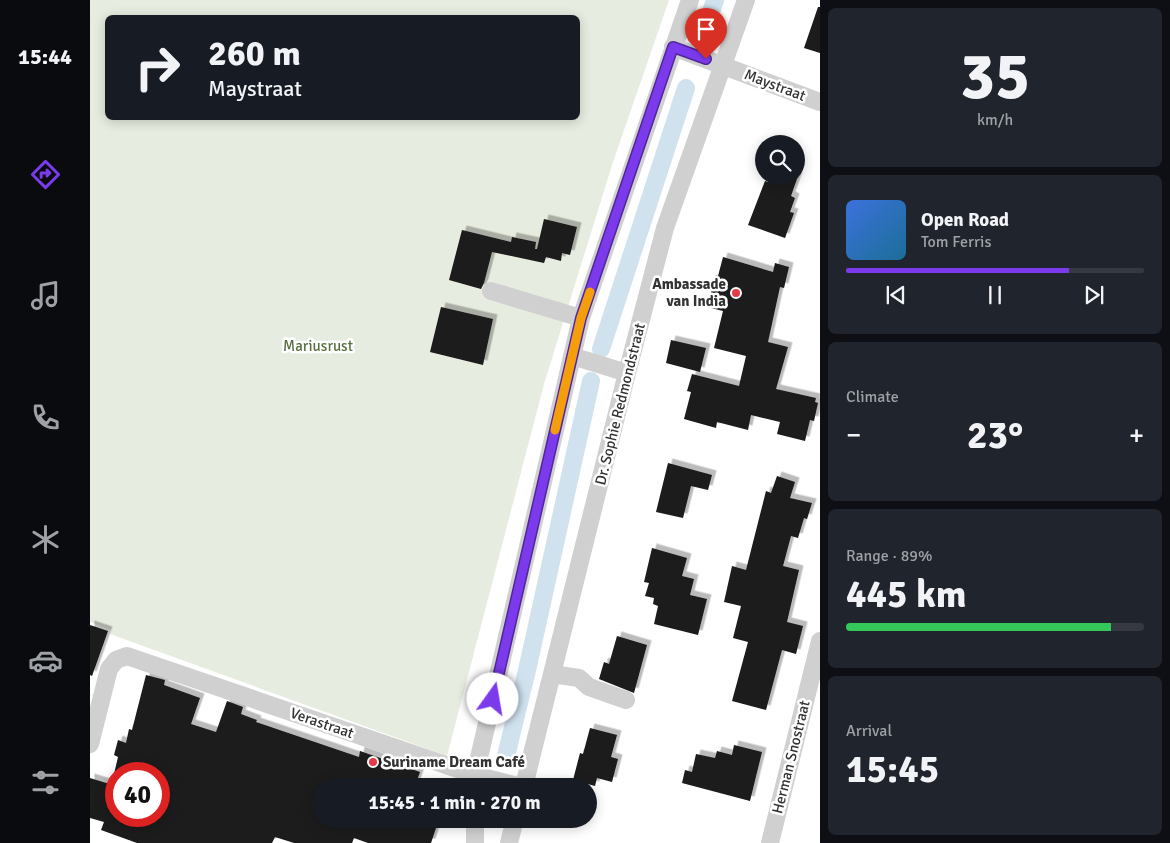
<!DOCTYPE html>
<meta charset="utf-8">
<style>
body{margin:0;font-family:Signika,sans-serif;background:#20242c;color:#f1f3f6;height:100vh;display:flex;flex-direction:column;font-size:19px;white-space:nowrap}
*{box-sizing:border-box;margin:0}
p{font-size:16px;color:#9ea1a6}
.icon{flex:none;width:28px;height:28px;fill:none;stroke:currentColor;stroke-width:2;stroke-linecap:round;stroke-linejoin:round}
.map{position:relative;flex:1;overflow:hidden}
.drawer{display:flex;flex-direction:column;gap:8px;padding:8px;background:#0d0f14;width:350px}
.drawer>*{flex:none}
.guide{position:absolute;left:15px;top:15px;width:475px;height:105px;border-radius:8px;box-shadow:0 2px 12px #0003;background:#171b24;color:#f1f3f6;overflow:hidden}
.tools{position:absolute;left:665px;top:135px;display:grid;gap:10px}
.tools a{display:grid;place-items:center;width:50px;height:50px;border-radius:50%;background:#171b24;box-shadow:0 2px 12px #0003;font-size:25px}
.speed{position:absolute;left:15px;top:762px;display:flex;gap:10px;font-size:25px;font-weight:700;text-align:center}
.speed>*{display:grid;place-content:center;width:65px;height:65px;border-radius:50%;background:#171b24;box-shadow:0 2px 12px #0003;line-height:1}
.speed .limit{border:8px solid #d22;background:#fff;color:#111}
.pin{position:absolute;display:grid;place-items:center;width:42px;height:42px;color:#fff;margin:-51px -21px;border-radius:50% 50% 50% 0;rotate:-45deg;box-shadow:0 0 5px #0007}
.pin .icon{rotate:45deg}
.me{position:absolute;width:55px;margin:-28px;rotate:13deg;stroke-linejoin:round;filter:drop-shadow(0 0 4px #0008)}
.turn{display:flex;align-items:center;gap:18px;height:105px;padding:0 20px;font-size:22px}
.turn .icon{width:65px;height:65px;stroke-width:2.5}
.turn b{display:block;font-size:35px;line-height:42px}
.big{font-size:38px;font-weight:700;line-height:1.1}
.drawer .card{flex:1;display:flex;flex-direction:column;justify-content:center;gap:8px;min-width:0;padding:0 18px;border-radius:8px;background:#20242c}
.drawer .dial{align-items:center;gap:0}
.dial b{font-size:65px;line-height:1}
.song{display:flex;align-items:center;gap:15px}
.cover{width:60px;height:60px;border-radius:8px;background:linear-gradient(135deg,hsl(220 70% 55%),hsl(200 70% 35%))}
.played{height:5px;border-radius:2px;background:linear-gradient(90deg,#7c3aed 75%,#363941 75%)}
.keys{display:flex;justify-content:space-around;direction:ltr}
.heat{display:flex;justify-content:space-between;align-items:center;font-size:28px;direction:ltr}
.charge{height:8px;border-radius:4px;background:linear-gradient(90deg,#34c759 89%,#363941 0)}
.trip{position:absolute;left:222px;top:778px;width:285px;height:50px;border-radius:25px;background:#171b24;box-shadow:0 2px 12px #0003;font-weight:700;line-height:50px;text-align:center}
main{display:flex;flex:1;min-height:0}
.menu{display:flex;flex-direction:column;width:90px;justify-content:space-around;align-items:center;background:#090b0e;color:#9ea1a6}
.menu .icon{width:35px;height:35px}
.menu .active{color:#7c3aed}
.menu b{font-size:22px;color:#f1f3f6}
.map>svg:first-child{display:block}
</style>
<main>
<nav class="menu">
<b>15:44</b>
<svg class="icon active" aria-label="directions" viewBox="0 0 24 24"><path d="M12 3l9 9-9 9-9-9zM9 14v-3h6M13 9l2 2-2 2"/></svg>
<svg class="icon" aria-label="music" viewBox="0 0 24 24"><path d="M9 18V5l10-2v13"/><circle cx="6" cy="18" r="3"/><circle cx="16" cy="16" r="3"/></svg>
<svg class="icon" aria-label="phone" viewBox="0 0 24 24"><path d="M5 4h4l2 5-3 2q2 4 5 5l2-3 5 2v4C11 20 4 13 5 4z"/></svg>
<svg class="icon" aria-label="climate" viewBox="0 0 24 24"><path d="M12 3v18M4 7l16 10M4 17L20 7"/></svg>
<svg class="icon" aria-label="car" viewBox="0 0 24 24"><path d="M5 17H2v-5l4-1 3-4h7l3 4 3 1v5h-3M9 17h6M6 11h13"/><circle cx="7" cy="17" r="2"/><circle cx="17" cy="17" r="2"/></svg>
<svg class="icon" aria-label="filters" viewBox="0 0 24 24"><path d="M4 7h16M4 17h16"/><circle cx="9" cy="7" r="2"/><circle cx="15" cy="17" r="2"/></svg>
</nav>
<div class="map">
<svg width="730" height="843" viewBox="0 0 730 843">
<defs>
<filter id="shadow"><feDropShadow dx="4.5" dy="-4.5" stdDeviation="0" flood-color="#0004"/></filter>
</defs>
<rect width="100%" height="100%" fill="#fff"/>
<path fill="#e6ecdf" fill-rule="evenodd" d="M0 0H579L523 162 454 384 357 756 20 634 21 630 0 622ZM18 18H488V118H18Z"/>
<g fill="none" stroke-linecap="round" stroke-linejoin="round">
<path stroke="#cfe2ee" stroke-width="18" d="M614 32 625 0
M511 349 596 88
M416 756 438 666 501 381"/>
</g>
<path fill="#1a1a1a" filter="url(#shadow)" d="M728 7H730V53L714 48Z
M680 176H708L701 196 705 198 700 212 704 213 695 238 658 225 675 181 678 182Z
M454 219 487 227 480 255 472 253 471 261 456 257 454 263 402 252 394 283 391 289 359 280 372 230 421 242 422 237 446 242 445 249H447Z
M633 257 683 272 685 263 699 267 694 288 690 287 678 342 698 347 686 389 726 398 725 402 728 403 724 421 720 420 715 441 687 434 690 422 661 415 658 430 627 422 626 428 594 419 601 392 597 391 602 374 649 386 656 356 624 348 633 311 617 307 626 275 628 276Z
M351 307 403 319 393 365 340 352Z
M581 340 616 348 610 372 576 363Z
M578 463 622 475 618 490 601 486 593 518 566 512Z
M687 476 705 482 700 498 722 503 717 519 714 518 708 538 701 536 693 566 709 570 697 622 713 626 706 654 692 650 676 710 642 701 658 642 643 638 651 606 634 602 642 566 656 570 676 491 681 493Z
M562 548 597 558 592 576 604 579 600 595 617 599 608 635 564 624 568 606 563 604 564 598 555 596 559 583 554 582Z
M0 625 18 631 2 676 0 675Z
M527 636 557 645 544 693 509 679 514 662 519 664Z
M56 675 75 680 74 685 110 698 101 724 126 732 137 701 153 707 151 714 167 720 166 722 269 757 270 751 330 772 325 786H231V819H349L341 843H278L264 838 262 843H204L185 837 182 843H47L11 830 14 822 0 818V778L26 786V816H69V774H24L28 757 24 755 28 740 36 743 39 729 42 730Z
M500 728 527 735 521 757 528 759 522 782 507 778 505 786 483 780 490 753 493 754Z
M644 745 672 752 660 801 592 783 595 770 602 772 606 754 625 758 627 751 642 755Z"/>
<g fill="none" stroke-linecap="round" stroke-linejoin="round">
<path stroke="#d0d0d0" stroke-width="18" d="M583 47 730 102
M401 291 491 318
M482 356 537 373
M462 674 489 678 499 687 536 700
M0 744 19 669 26 660 37 656 385 775 428 786
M385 786V775L491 318 600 0
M434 786 537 373 575 228 656 0
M385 843V819
M419 843 425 819
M680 843 730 641"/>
</g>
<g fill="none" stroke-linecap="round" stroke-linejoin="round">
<g stroke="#51269a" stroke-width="12">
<path id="route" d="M403 699 491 318 583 47 616 59"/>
</g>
<use href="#route" stroke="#7c3aed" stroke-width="9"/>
<path stroke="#f59e0b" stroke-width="9" d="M465 430 491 318 500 292"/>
</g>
<g fill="#e63946" stroke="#fff" stroke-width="2">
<circle cx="646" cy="293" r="5"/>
<circle cx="283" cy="762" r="5"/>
</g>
<g text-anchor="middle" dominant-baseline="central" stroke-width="5" stroke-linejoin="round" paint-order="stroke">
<g font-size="15" fill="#333" stroke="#fff">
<text transform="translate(685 85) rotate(21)">Maystraat</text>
<text transform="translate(530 404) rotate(-76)">Dr. Sophie Redmondstraat</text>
<text transform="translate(232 723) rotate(19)">Verastraat</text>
<text transform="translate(701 757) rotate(-76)">Herman Snostraat</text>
</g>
<g font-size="15" font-weight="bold" fill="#333" stroke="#fff" text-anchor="end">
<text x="636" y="284">Ambassade<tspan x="636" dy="17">van India</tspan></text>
<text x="293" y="762" text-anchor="start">Suriname Dream Café</text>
</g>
<g font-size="15" fill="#56703f" stroke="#fff">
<text x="228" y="346">Mariusrust</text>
</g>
</g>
</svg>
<div class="tools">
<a><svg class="icon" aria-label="search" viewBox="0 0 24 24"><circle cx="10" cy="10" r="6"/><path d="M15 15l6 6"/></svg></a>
</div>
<div class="speed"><div class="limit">40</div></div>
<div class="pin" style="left:616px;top:59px;background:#d93025"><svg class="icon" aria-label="arrive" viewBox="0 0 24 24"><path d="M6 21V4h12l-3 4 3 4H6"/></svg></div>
<svg class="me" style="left:403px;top:699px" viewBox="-20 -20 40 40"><circle r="19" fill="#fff"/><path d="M0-13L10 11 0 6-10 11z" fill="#7c3aed"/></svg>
<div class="trip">15:45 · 1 min · 270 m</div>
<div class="guide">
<div class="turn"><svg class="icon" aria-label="right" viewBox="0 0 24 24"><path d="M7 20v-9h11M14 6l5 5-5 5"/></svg><div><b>260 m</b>Maystraat</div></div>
</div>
</div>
<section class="drawer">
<div class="card dial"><b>35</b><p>km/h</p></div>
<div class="card">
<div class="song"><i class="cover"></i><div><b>Open Road</b><p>Tom Ferris</p></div></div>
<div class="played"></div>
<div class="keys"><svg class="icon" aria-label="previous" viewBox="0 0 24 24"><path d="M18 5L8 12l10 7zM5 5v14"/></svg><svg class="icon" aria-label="pause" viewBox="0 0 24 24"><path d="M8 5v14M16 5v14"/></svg><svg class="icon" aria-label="next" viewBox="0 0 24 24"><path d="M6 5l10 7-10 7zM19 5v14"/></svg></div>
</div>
<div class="card"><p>Climate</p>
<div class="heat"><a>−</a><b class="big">23°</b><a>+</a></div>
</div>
<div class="card"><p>Range · 89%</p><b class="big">445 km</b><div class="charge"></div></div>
<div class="card"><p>Arrival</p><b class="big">15:45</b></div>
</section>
</main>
